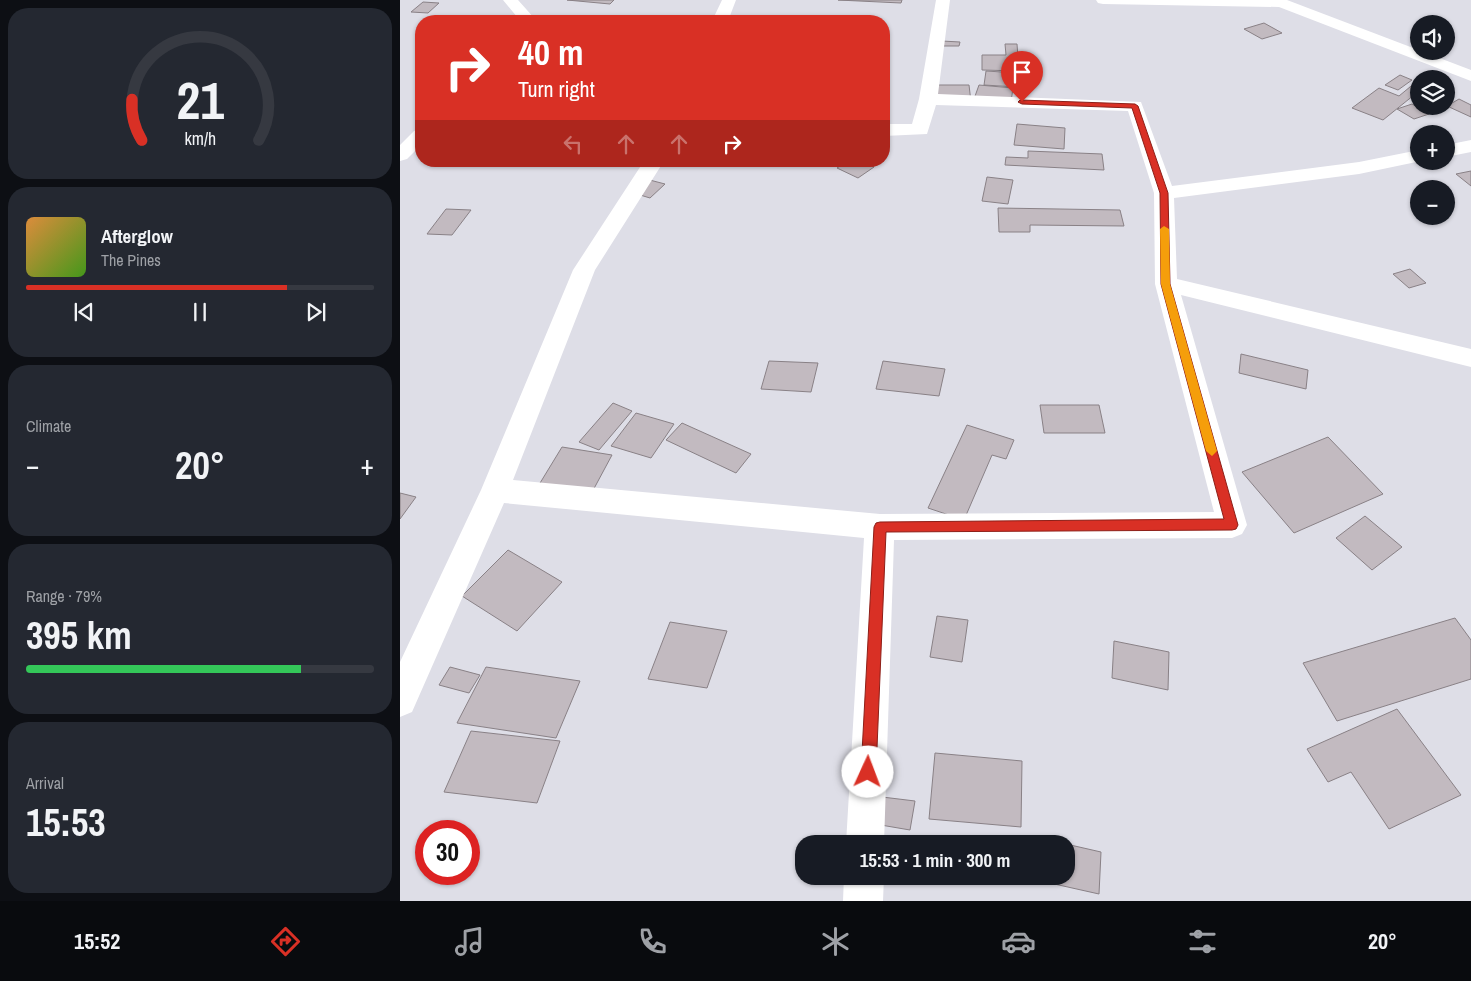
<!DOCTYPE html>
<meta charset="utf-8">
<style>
body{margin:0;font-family:"Archivo Narrow",sans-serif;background:#242831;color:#f1f3f6;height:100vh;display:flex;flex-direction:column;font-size:19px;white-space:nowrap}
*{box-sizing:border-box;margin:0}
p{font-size:16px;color:#9ea1a6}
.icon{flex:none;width:28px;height:28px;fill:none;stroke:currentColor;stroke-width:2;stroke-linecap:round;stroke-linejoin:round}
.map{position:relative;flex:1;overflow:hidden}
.panel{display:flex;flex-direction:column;gap:8px;padding:8px;background:#0d0f14;width:400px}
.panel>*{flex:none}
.top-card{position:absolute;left:15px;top:15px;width:475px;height:152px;border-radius:20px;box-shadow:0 1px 4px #0004;background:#d93025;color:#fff;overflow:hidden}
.fabs{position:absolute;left:1010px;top:15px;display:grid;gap:10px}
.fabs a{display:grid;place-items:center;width:45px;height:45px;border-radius:50%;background:#171b24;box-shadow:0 1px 4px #0004;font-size:25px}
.speed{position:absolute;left:15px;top:820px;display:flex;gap:10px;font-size:25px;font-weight:700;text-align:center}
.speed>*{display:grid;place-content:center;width:65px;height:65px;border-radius:50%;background:#171b24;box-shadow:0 1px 4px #0004;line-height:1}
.speed .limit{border:8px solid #d22;background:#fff;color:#111}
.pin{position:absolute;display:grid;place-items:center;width:42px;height:42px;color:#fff;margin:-51px -21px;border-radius:50% 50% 50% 0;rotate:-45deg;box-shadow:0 0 5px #0007}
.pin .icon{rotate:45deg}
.me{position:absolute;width:55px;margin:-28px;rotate:2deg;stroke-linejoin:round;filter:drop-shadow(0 0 4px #0008)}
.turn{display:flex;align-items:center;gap:18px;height:105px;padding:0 20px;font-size:22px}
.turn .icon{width:65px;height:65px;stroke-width:2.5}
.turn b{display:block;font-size:35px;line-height:42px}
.lanes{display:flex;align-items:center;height:48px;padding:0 20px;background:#0003;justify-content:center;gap:25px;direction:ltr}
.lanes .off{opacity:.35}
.big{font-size:38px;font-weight:700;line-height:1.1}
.panel .tile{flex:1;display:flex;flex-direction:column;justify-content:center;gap:8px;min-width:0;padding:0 18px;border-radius:20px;background:#242831}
.panel .dial{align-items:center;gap:0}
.dial svg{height:130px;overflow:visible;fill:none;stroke:#363941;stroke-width:7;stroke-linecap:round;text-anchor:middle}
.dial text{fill:#f1f3f6;stroke:none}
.song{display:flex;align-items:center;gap:15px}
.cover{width:60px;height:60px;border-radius:8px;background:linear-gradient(135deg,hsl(30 70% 55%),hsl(100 70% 35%))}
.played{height:5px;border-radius:2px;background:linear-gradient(90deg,#d93025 75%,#363941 75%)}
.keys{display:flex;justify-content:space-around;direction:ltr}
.heat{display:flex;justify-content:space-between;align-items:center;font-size:28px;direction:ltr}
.charge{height:8px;border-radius:4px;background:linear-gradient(90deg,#34c759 79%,#363941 0)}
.trip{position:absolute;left:395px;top:835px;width:280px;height:50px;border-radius:20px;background:#171b24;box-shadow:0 1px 4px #0004;font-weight:700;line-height:50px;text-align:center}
.menu{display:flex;height:80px;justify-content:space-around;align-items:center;background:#090b0e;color:#9ea1a6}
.menu .icon{width:35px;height:35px}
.menu .current{color:#d93025}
.menu b{font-size:22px;color:#f1f3f6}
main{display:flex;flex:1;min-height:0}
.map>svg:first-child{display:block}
</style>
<main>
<section class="panel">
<div class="tile dial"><svg viewBox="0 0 100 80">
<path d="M14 69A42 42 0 1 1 86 69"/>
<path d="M14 69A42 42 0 0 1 8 44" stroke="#d93025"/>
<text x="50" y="56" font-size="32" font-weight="700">21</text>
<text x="50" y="72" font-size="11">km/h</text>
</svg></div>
<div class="tile">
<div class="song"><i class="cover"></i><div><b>Afterglow</b><p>The Pines</p></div></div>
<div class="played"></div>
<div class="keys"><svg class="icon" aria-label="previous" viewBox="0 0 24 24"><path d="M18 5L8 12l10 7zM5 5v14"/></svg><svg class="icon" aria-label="pause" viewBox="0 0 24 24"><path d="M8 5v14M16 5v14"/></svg><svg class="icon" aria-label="next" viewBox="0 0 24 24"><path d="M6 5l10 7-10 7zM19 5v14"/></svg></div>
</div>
<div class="tile"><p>Climate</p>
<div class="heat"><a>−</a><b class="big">20°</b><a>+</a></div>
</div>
<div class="tile"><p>Range · 79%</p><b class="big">395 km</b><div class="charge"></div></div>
<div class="tile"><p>Arrival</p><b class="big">15:53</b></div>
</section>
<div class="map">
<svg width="1071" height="901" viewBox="0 0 1071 901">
<rect width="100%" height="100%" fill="#dedee7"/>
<path fill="#c2bac0" stroke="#898186" d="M167 0H214L210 4Z
M438 0H502L501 3Z
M23 2 39 3 28 13 11 12Z
M126 15 160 18 157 21H118Z
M162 18 196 19 195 21H160Z
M864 23 882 33 862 39 844 29Z
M542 41 560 42 559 46H541Z
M605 44H617L619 71 582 70V55H606Z
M586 71 618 73 617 87 584 85Z
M1000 75 1012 80 998 90 985 85Z
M1016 82 1019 84V91L983 120 952 108 979 88 999 96Z
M531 85H569L571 102H532Z
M579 85 613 88 611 102 574 99Z
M1059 99 1071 105V117L1047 106Z
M1012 104 1029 114 1014 119 997 109Z
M617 124 665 128 664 149 614 145Z
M628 151 702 154 704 170 605 165 606 157 628 158Z
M448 161H462L474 167 458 178 437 168Z
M1071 171V186L1056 174Z
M587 177 613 180 608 204 582 201Z
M242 178 265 184 250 198 227 191Z
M598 208 720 210 724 226 630 225V232H599Z
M46 209 71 210 52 235 27 234Z
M1010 269 1026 283 1009 288 993 274Z
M841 354 908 370 906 389 839 373Z
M369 361 418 363 411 392 361 389Z
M483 361 545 369 539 396 476 389Z
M213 403 232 411 199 450 179 442Z
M640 405H699L705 433H644Z
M236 413 274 424 251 458 211 446Z
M282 423 351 454 336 473 266 440Z
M567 425 614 440 606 459 592 455 564 520 528 508Z
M928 437 983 494 894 533 842 472Z
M162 447 212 455 190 496 137 488Z
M0 493 16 497 0 519Z
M965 516 1002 547 972 570 936 538Z
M108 550 162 582 117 631 62 596Z
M537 616 568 620 562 662 530 657Z
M1055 618 1071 640V679L937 721 903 663Z
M270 622 327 631 307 688 248 679Z
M714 641 769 652 768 690 712 678Z
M50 667 80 675 69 693 39 685Z
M86 667 180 681 156 738 57 723Z
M997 709 1061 795 989 829 951 772 928 782 907 749Z
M71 731 160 741 137 803 44 792Z
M535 753 622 761 621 827 529 819Z
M474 796 515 801 510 830 469 823Z
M636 838 663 844H635Z
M666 844 701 852 699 894 632 879V876H666Z"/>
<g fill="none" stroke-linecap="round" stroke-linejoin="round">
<path fill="#fff" fill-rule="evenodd" d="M103 0H118L135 19 133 21H116L118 18Z
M322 0H336L328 21H312Z
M536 0H550L538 94 741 102 772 186 959 162 1019 150V161H1021L959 174 774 198 777 279 1071 349V367L781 295 847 525 842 534 832 538 494 540 484 844H446L464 538 104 503 12 712 0 717V662L81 490 173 270 244 161H264L195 270 113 480 480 514 814 512 755 284 754 193 728 111 536 105 527 134 484 136V124H512L519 99Z
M696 0H887L1071 70V81L879 7 703 4 698 3Z
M21 129V145L7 159 0 161V145L14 131Z
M1071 140V152L1046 157V145Z
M444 876H484L483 901H443Z"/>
</g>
<path fill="#d93025" stroke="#8d1f18" d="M620 100 735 104 738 106 768 193 770 284 838 525 836 529 832 530 486 532 476 772 474 777 468 779 463 777 461 772 474 527 476 523 480 522 824 519 761 284 760 193 732 108 622 104 618 102Z"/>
<path fill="#f59e0b" d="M764 226 769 229 770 284 817 451 812 456 806 451 761 284 760 229Z"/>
</svg>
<div class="fabs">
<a><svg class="icon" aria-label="sound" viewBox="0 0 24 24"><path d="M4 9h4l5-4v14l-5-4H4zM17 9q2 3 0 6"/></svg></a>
<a><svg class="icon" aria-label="layers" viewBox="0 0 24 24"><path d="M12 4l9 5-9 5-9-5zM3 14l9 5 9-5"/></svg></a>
<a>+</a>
<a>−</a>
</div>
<div class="speed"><div class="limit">30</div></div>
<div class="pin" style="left:622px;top:102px;background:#d93025"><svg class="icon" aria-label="arrive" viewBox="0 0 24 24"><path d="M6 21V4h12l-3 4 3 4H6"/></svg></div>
<svg class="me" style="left:468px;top:772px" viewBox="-20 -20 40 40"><circle r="19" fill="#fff"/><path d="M0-13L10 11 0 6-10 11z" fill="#d93025"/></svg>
<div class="trip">15:53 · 1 min · 300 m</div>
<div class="top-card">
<div class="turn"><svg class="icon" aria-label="right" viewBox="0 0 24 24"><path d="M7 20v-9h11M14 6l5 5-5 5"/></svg><div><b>40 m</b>Turn right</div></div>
<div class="lanes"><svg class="icon off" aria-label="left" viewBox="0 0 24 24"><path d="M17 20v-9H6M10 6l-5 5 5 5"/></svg><svg class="icon off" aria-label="ahead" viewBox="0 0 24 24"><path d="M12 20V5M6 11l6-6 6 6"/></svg><svg class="icon off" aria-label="ahead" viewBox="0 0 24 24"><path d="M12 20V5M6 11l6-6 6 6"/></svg><svg class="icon" aria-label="right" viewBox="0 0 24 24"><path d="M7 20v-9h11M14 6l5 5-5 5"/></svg></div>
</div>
</div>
</main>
<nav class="menu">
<b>15:52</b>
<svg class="icon current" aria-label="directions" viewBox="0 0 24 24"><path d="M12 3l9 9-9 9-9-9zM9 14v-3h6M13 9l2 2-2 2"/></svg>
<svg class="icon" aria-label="music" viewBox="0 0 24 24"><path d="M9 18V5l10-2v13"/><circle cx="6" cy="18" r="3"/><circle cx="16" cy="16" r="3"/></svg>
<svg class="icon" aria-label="phone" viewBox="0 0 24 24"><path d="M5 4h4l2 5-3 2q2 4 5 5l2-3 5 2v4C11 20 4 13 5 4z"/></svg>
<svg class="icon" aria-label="climate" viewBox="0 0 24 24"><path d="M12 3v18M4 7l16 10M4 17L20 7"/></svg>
<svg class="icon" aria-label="car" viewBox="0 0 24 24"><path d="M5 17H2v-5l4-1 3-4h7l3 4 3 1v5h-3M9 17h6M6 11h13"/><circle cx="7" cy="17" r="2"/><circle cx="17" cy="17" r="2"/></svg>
<svg class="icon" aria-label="filters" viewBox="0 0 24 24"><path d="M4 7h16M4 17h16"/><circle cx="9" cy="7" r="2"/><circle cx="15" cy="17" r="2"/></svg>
<b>20°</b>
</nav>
